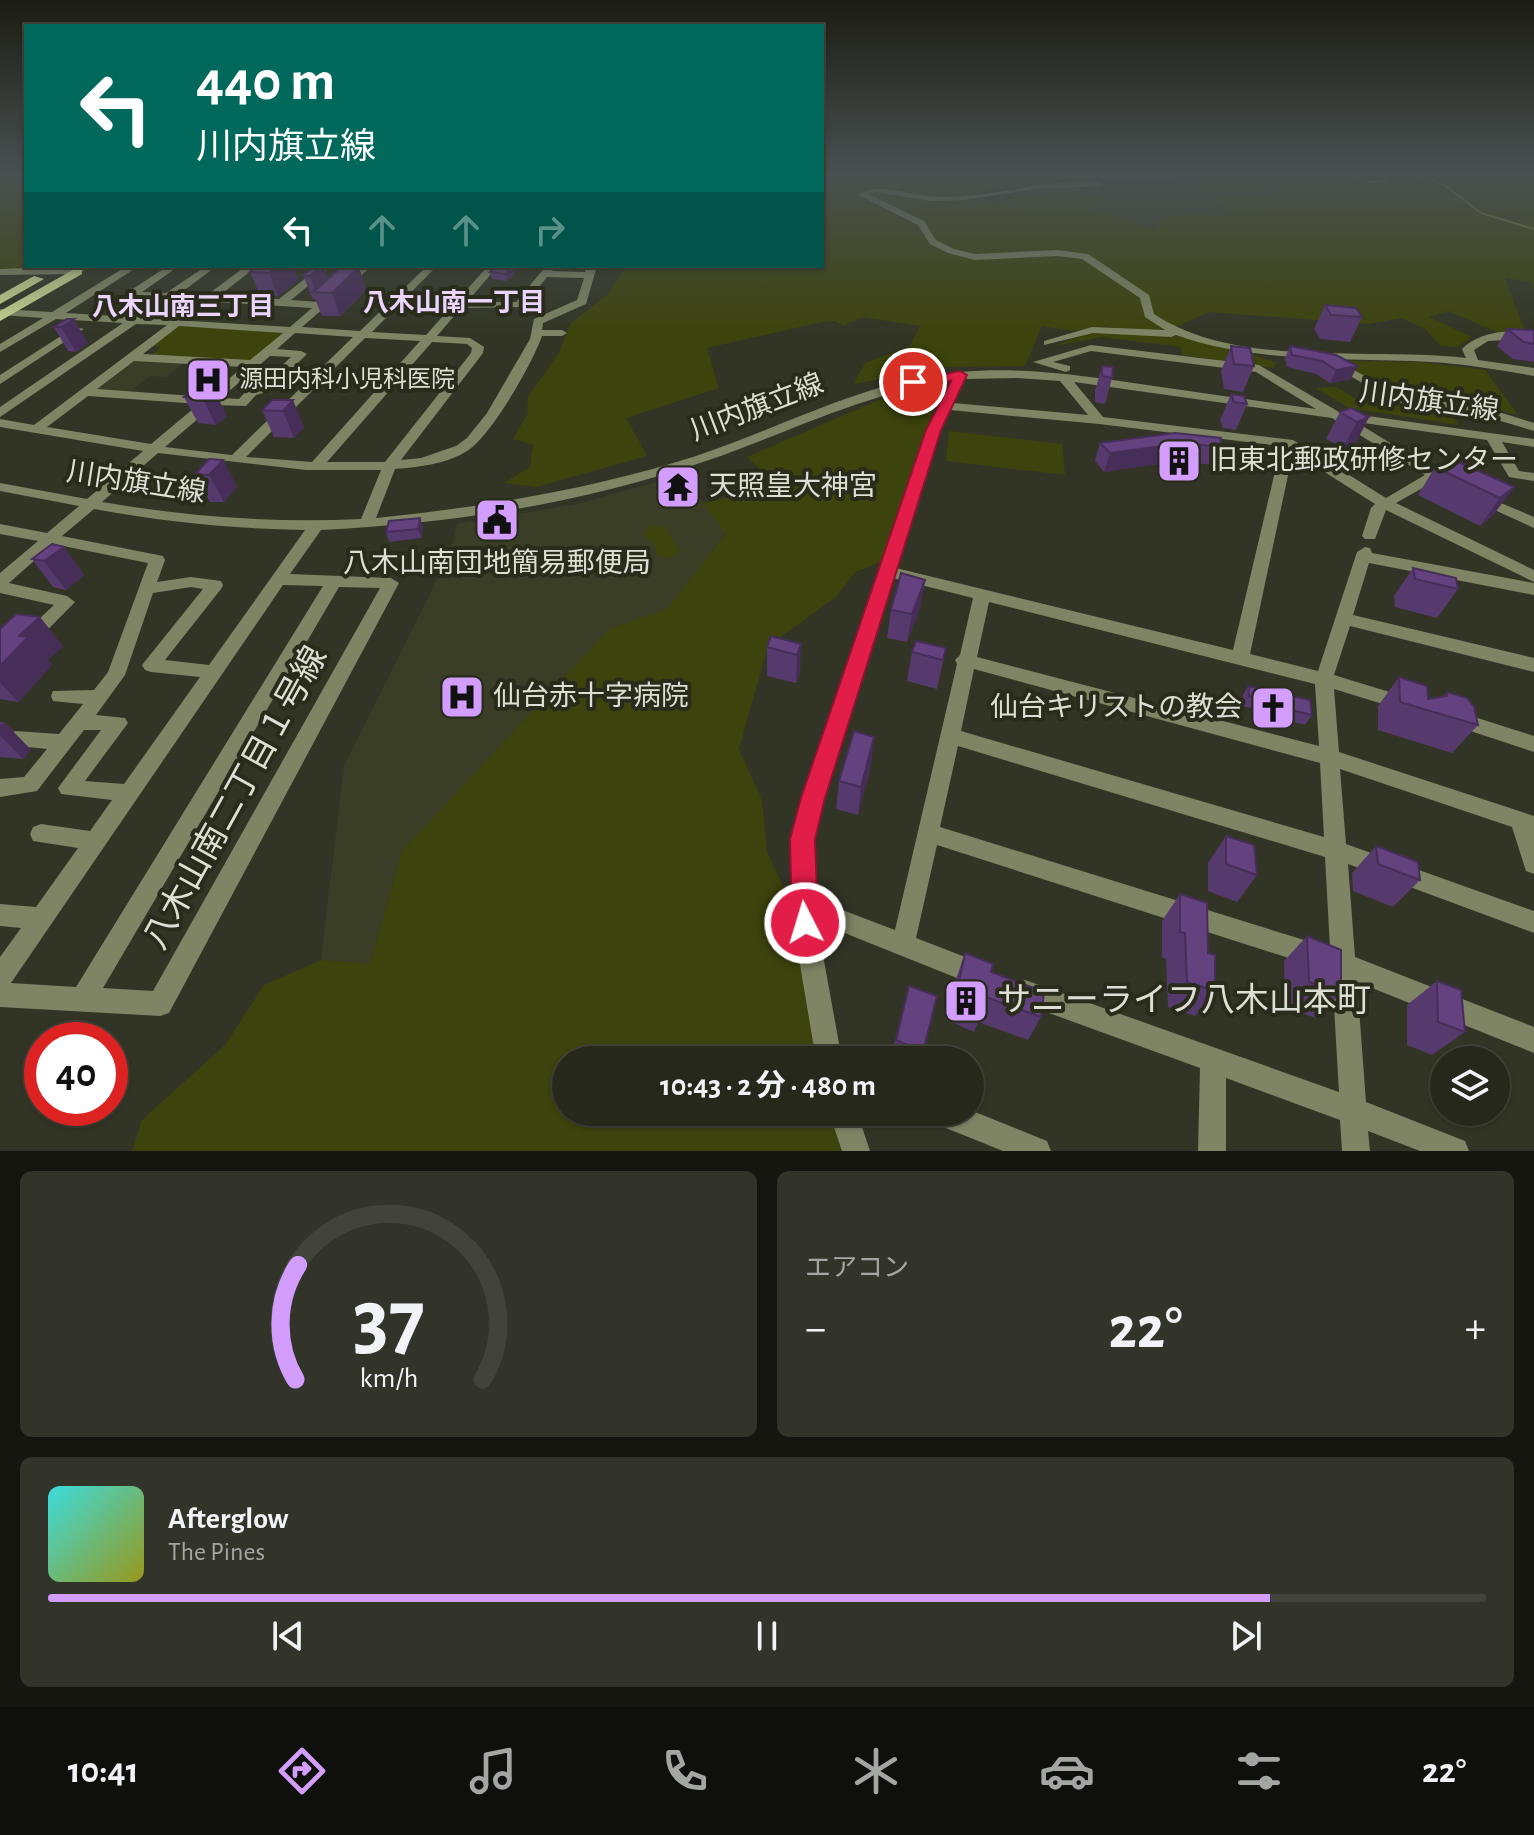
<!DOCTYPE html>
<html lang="ja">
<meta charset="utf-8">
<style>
body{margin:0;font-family:"Alegreya Sans","Noto Sans JP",sans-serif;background:#323429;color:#f1f3f6;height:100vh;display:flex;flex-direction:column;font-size:30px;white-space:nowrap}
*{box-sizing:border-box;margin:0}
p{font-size:26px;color:#a4a6a3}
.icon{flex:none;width:44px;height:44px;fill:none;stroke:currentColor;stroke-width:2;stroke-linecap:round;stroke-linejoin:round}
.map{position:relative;height:1151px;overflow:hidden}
.details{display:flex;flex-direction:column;gap:20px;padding:20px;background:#15160f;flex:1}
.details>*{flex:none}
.hud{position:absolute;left:24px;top:24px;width:800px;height:244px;border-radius:0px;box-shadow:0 2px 6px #0004,0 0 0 2px #42443b;background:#00695c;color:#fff;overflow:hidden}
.buttons{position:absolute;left:1430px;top:1046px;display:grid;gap:16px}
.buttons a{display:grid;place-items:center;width:80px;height:80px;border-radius:50%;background:#26281c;box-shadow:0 2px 6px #0004,0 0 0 2px #42443b;font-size:40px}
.speed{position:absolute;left:24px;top:1022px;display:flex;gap:16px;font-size:40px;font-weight:700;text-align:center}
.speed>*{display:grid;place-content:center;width:104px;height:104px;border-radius:50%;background:#26281c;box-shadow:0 2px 6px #0004,0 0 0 2px #42443b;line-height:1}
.speed .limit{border:12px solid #d22;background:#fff;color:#111}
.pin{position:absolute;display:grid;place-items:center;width:68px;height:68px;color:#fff;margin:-34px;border:4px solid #fff;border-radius:50%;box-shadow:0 2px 8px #0007}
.me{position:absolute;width:88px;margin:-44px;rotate:355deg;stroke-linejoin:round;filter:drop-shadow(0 0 6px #0008)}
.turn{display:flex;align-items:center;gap:28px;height:168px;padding:0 40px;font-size:36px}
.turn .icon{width:104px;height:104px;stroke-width:2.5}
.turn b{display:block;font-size:56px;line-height:68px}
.lanes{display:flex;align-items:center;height:76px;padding:0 40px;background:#0003;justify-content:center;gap:40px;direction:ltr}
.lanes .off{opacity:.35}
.big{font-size:60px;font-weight:700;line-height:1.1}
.details .widget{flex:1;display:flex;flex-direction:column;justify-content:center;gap:12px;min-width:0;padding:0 28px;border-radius:12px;background:#323429}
.details .dial{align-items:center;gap:0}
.dial svg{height:208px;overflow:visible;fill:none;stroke:#42443b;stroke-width:7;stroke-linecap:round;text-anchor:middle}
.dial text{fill:#f1f3f6;stroke:none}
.song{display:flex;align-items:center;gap:24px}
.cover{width:96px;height:96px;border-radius:12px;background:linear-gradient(135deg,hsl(180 70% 55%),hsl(60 70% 35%))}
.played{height:8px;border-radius:4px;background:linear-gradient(90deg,#d29dfd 85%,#42443b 85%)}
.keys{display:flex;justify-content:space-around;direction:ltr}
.heat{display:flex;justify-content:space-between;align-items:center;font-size:44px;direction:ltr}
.details .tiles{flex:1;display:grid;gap:20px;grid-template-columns:1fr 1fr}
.widget:last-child{grid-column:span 2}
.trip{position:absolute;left:552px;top:1046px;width:432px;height:80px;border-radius:40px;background:#26281c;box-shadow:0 2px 6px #0004,0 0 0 2px #42443b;font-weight:700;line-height:80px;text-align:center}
.tab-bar{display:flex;height:128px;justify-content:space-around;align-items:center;background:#0f100b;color:#a4a6a3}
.tab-bar .icon{width:56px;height:56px}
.tab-bar .on{color:#d29dfd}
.tab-bar b{font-size:36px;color:#f1f3f6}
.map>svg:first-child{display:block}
</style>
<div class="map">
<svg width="1534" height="1151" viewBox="0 0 1534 1151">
<rect width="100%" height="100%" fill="#323525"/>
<path fill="#3a3e27" d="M1108 174H1278L1314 188 1285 195 1231 194 1217 205 1272 228 1210 240 1040 205 1025 190 1101 185 1097 182Z
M137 359 185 362 166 377 150 376 129 392 98 390 97 387Z
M682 475 726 532 667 610 609 629 402 851 370 964 321 960 344 766 451 551 457 524 577 504Z"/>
<path fill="#3d430c" d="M0 174H26V266H53L0 270Z
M822 174H1102L1094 182 1016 185 970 194 992 204C1028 192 1065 188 1102 196L1097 209 1153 230 1161 216 1226 215 1215 201 1217 197 1281 192 1295 187 1216 193 1177 174H1534V290L1531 282 1505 278 1525 332 1501 334 1448 311 1429 317 1472 337 1457 347 1441 346 1425 329 1402 318 1368 324 1209 312 1164 332 1105 327 1071 331 1042 326 1025 366 949 367 853 384 865 363 910 346 920 326 863 317 843 326 835 321 822 322 707 348 719 388 626 418 647 456 536 487 504 483 530 467 533 445 513 439 527 415 528 397 560 351 571 323 608 294 626 266H822Z
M178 326 280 332 282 334 250 361 153 355 161 347 150 346Z
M1092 332C1138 334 1191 333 1235 347 1250 352 1261 359 1276 362L1274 368 1182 355 1181 347 1103 337 1053 346Z
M1346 361 1422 362 1485 370 1518 415 1473 404 1398 395 1349 369Z
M1337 387 1356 399 1452 416 1459 425 1349 408 1316 388Z
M928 388 940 389 881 562 855 572 836 597 768 646 739 749 762 800 767 852 790 901 808 965 822 1060H566V1112H836L848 1151H132L142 1120 225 1045 264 985 321 960 370 964 402 851 609 629 667 609 726 533 703 503 780 487 747 457 886 397Z
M949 431 1062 444 1065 475 946 461Z
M650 525 665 527 679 549 677 555 665 559 657 555 655 546 644 533Z"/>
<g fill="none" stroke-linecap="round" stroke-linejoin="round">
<path stroke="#798435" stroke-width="2" d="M1349 174 1370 182 1385 181 1388 174
M1408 174 1445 185 1481 213 1534 229"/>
<path fill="#7e8464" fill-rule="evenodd" d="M1103 182 1100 186 1034 189 964 200 931 201 875 192 868 194 924 221 936 240 954 249 975 254 1058 250 1088 254 1149 295 1154 314C1237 369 1370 347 1466 358L1462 349C1476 333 1512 326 1530 337L1528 339 1488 341 1474 350 1478 360 1534 368V376C1500 370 1465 364 1431 362 1345 357 1258 364 1176 335L1171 337 1093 333 1044 345V341L1092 327 1165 330 1145 317 1140 298 1082 259 1058 256 975 260 948 253 930 244 918 225 857 194C879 182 905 194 929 196 987 201 1045 177 1103 182Z
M79 266H91L78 274 0 275V269Z
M127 266H139L66 313 132 317 158 299 132 297 128 296V292L168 266H179L142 292 166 293 206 266H217L179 294 207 295 246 266H257L219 296 279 299 321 266H332L291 300 319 302 361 266H372L302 327 360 331 427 266H437L372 332 426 335 488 266H498L467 302H516L546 266H556L552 271 585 272 587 266H597L586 304 543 323 542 330H562L567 333 562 336H542C532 364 492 435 467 451 447 464 419 467 395 469L376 518C484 507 593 489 696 456 784 427 868 379 961 372 1025 366 1090 377 1154 386 1208 394 1262 401 1316 409L1256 372 1091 351 1053 362 1070 366V370L1066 372 1033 362 1091 345 1259 365 1339 412 1534 439V447L1502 442 1519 471 1534 473V481L1509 477 1487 440 1356 422 1457 484 1450 488 1435 481 1396 503 1534 570V582L1386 510 1375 539H1365L1362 536 1371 508 1375 504 1293 452 1250 654 1318 671 1357 552 1365 547 1370 548 1372 553 1534 583V595L1369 563 1353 615 1534 658V672L1350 626 1334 675 1409 698 1411 703 1409 708 1402 710 1334 689 1339 752 1534 816V874L1526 871 1512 827 1340 769 1346 844 1534 911V933L1348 864 1355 957 1534 1027V1053L1357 982 1366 1102 1465 1141 1469 1151H1420L1368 1131 1370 1151H1342L1340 1120 1226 1078V1151H1198L1200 1068 1016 1001 1013 992 1016 983 1025 980 1339 1092 1332 972 937 845 916 938 986 965 989 974 986 983 977 986 817 922 842 1060H816L793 923 792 839 813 765 928 430 938 408 937 406 951 381C865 393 790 432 709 460 585 503 451 524 321 530L290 574 391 578 399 583 169 1013 160 1016 0 1007V957L21 928 0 926V904L36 907 78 848 33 841 30 834 33 827 41 824 90 831 112 800 61 794 58 788 101 730H84L37 791 0 797V779L24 777 47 749 8 745 5 739 8 733 15 731 59 734 83 704 53 701 51 696 53 691 94 690 108 672 148 563 53 544 9 583 67 596 75 602 6 672 0 674V656L54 605 0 593V573L38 541 0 534V524L47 533 79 506 0 491V483L87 499 143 451 0 427V419L34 425 167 325 136 324 0 417V407L123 323 56 319 0 352V344L43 318 0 315V309L52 312ZM547 277 584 278 577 300 534 319 530 339 487 413 467 438 456 446 421 458 401 460 483 353 484 347 470 338 437 336 461 308 523 307ZM171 299 312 308 290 327 144 318ZM179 326 283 333 250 360 143 354ZM295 333 353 337 232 455 165 447 214 405 246 406 256 395 269 391 307 354 301 351 277 349ZM365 338 420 341 312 462 246 457ZM432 342 467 344 472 348 471 353 385 462H327ZM270 356 291 357 261 385 248 389 239 399 221 398ZM134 361 243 367 207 397 97 389ZM1017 378 1060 381 1088 415 953 403 964 379ZM1074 382 1332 418 1425 475 1386 498 1293 440 1103 417ZM88 396 199 404 151 444 47 427ZM950 410 1099 424 1281 446 1233 650 896 568 940 430ZM158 453 306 470H381L361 519C274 523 189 517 102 502ZM94 509C164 522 233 529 305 530L209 665 165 660 221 589 223 585 221 581 191 577 157 582 165 560 163 556 62 536ZM893 578 973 598 960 655 955 660 957 664 895 930 816 900 814 839 833 765ZM283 585 323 586 76 987 11 983ZM191 587 203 589 142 665 145 670 151 672 200 677 124 784 85 781 128 723 125 718 96 715 125 675 153 593ZM339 587 380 588 153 991 103 988ZM989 602 1315 684 1319 746 977 657ZM974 669 1320 763 1324 837 961 731ZM958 746 1325 857 1330 948 940 827Z
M75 327 84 329 0 384V375Z
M1337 361 1402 396 1486 408 1534 423V431L1484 416 1395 402 1333 366V362Z
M1482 495 1534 517V528L1477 502 1475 499Z
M1459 712 1534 736V752L1452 725 1449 720 1452 715Z
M970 1110 1047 1141 1051 1151H1003L931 1122 927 1112Z
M829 1112H857L870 1151H842Z"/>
<path fill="#c9d491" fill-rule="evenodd" d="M78 267 82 268V274L0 321V311Z
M34 276 44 279 0 304V295Z"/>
</g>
<path fill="#56396d" d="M259 266H293L298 280 278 296 260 295 250 272Z
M324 266 328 278 366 290 340 316H322L315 299 312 298 303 275Z
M490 272 515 273 507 281 492 279Z
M1325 305 1362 317 1350 342 1320 339 1314 329Z
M67 319 88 343 76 352 68 351 54 327Z
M1507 329 1534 330V362L1513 359 1497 346Z
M1231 346 1254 366 1243 392 1224 389 1221 371Z
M1290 346 1336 355 1351 379 1330 383 1316 374 1287 367 1285 358Z
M1102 366 1112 378 1105 404 1095 402V391Z
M214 390 227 416 216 425 198 423 184 397Z
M1231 394 1247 404 1236 430 1223 428 1220 420Z
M272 400 304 427 294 438 274 437 262 410Z
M1340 412 1369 417 1355 444 1343 448 1326 439Z
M1175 433 1220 447 1213 465 1178 461 1104 472 1095 461 1100 443Z
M223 460 237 487 224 502H210L195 474Z
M1435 467 1514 487 1494 514 1480 526 1418 495Z
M420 518 423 527 421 538 389 542 386 532Z
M64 547 84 575 66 590 53 587 32 559Z
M1413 568 1458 589 1437 618 1395 607 1394 596Z
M925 580 920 608 907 642 887 638 891 610Z
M0 629 63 646 48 660 52 665 18 702 0 699Z
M801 644 800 672 796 683 767 676V647Z
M946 648 937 689 907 681 912 652Z
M1399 677 1428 699 1443 697 1447 692 1478 725 1452 753 1378 730V706Z
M1248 686 1312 715 1305 725 1285 720V716L1243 706V695Z
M0 722H4L31 750 23 759 0 757Z
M874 737 871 765 858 815 836 809 839 781Z
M1226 836 1257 875 1237 902 1208 891V863Z
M1376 846 1420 880 1393 907 1353 891 1352 873Z
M1180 894 1208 953 1215 991 1195 1016 1168 1007 1166 959 1162 957V921Z
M1307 936 1341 993 1315 1018 1285 1006 1284 961Z
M965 953 991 972 1041 1017 1028 1040 978 1022 974 1032 947 1020 956 979Z
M1437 981 1465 1032 1432 1055 1407 1045V1005Z
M909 986 923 1052 920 1060H890Z"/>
<path fill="#462e59" d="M278 266H293L298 280 278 296 269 273Z
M322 266H324L331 288 316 292 310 276Z
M513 266 515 273 507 281 506 274Z
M359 267 366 290 340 316 332 293Z
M74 319 88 343 76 352 61 327Z
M1357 366 1351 379 1330 383 1336 370Z
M214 390 227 416 216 425 203 399Z
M293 400 304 427 294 438 283 411Z
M1369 417 1355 444 1343 448 1357 422Z
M1185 443 1178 461 1104 472 1110 453Z
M223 460 237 487 224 502 209 475Z
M1514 487 1494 514 1480 526 1500 498Z
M420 518 423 527 421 538 418 529Z
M64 547 84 575 66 590 44 561Z
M925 580 920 608 907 642 912 614Z
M40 617 63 646 48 660 52 665 18 702 0 682V666L19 636Z
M801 644 800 672 796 683 797 655Z
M4 722 31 750 23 759 0 735V726Z
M874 737 871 765 858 815 861 787Z"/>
<path fill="#64427f" stroke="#462e59" stroke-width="2" d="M259 266H278L269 273 250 272Z
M315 266H322L310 276 303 275Z
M343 266 359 267 332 293 313 292Z
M496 266H513L506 274 490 272Z
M1325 305 1356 308 1362 317 1331 315Z
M67 319H74L61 327H54Z
M1507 329 1534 330V344L1524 342Z
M1231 346 1250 348 1254 366 1234 364Z
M1290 346 1336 355 1357 366 1336 370 1322 361 1292 355Z
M1102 366 1113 367 1112 378 1102 376Z
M195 388 214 390 203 399 184 397Z
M1231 394 1244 396 1247 404 1234 402Z
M272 400H293L283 411 262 410Z
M1351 408 1369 417 1357 422 1340 412Z
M1175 433 1221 438 1220 447 1185 443 1110 453 1100 443Z
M209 459 223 460 209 475 195 474Z
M1454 460 1514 487 1500 498 1435 467Z
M420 518 418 529 386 532 389 521Z
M52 544 64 547 44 561 32 559Z
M1413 568 1456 578 1458 589 1415 579Z
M901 573 925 580 912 614 891 610Z
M16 614 40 617 19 636 28 637 0 666V629Z
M771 636 801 644 797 655 767 647Z
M916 641 946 648 943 660 912 652Z
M1399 677 1427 686 1428 699 1447 696V692L1467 698 1474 707 1478 725 1400 702Z
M1248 686 1310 700 1312 715 1291 710V707L1249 696Z
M854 731 874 737 861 787 839 781Z
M1226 836 1254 845 1257 875 1226 864Z
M1376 846 1418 862 1420 880 1378 864Z
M1180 894 1207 903 1208 953 1215 955V991L1187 982 1185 933 1180 932Z
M1307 936 1341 950V993L1309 982Z
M965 953 993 964 991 972 1044 992 1041 1017 986 997 984 1008 956 996Z
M1437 981 1461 990 1465 1032 1438 1022Z
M909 986 937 996 923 1052 896 1040Z"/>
<linearGradient id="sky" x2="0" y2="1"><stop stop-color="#1c1d14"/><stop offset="0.52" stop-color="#495151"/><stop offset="1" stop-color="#495151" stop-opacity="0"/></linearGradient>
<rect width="1534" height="335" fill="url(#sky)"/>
<path fill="#e11d48" stroke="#92132f" stroke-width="2" d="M960 371 967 375 941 430 825 798 815 839 818 923 815 932 805 936 796 932 792 923 790 839 801 798 926 430 951 381 913 386 907 382Z"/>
<defs>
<g id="hospital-square" transform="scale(2.3)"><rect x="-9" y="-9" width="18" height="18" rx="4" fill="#d29dfd" stroke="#292b1b"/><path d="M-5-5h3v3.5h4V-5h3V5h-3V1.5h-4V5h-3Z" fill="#111"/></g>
<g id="building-square" transform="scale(2.3)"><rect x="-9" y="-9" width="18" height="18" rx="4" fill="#d29dfd" stroke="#292b1b"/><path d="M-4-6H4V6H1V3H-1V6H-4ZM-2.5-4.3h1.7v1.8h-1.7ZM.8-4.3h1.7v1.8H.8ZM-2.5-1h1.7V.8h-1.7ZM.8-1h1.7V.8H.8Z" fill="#111"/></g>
<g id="temple-square" transform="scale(2.3)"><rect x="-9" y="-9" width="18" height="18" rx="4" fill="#d29dfd" stroke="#292b1b"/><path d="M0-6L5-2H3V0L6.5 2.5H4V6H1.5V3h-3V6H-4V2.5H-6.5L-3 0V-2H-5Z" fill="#111"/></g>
<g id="civic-square" transform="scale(2.3)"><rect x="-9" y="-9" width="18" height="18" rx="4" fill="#d29dfd" stroke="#292b1b"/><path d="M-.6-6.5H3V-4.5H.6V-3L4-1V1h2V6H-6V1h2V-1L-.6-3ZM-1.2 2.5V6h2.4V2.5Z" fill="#111"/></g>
<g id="church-square" transform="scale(2.3)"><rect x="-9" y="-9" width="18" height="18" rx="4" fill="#d29dfd" stroke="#292b1b"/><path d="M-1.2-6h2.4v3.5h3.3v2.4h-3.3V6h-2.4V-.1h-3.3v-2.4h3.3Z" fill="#111"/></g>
</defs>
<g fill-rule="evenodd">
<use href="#hospital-square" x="208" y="380"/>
<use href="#building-square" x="1179" y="461"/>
<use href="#temple-square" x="678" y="487"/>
<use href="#civic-square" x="497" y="520"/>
<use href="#hospital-square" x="462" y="697"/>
<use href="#church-square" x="1273" y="708"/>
<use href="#building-square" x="966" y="1001"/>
</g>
<g text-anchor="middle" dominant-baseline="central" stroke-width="8" stroke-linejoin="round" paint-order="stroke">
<g font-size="24" fill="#dddfd5" stroke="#292b1b" text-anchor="start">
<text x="239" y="380">源田内科小児科医院</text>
</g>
<g font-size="26" font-weight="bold" fill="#ebd5ff" stroke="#292b1b">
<text x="454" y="303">八木山南一丁目</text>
<text x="183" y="307">八木山南三丁目</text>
</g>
<g font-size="28" fill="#dddfd5" stroke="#292b1b">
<text transform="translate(1429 402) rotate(8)">川内旗立線</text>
<text transform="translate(757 408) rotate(-21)">川内旗立線</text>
<text transform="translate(136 483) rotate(9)">川内旗立線</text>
</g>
<g font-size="28" fill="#dddfd5" stroke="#292b1b" text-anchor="start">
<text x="1210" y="461">旧東北郵政研修センター</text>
<text x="709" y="487">天照皇大神宮</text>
<text x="497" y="564" text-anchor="middle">八木山南団地簡易郵便局</text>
<text x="493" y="697">仙台赤十字病院</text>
<text x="1242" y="708" text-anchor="end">仙台キリストの教会</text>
</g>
<g font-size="34" fill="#dddfd5" stroke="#292b1b">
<text transform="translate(236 798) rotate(-61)">八木山南二丁目１号線</text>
</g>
<g font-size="34" fill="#dddfd5" stroke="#292b1b" text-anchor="start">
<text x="997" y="1001">サニーライフ八木山本町</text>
</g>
</g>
</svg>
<div class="buttons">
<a><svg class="icon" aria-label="layers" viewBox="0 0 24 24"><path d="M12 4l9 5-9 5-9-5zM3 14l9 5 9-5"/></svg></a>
</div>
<div class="speed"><div class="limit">40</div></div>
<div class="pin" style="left:913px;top:382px;background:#d93025"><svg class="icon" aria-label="arrive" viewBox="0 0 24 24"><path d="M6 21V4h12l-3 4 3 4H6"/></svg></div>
<svg class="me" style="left:805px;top:923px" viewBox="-20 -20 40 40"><circle r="17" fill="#e11d48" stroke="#fff" stroke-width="3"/><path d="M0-11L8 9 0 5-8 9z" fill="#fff"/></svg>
<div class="trip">10:43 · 2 分 · 480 m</div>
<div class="hud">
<div class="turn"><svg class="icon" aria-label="left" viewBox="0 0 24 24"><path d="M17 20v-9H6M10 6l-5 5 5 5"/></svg><div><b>440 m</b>川内旗立線</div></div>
<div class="lanes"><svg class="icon" aria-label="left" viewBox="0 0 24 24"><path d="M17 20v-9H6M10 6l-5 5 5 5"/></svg><svg class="icon off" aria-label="ahead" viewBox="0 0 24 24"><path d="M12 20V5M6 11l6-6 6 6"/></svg><svg class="icon off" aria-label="ahead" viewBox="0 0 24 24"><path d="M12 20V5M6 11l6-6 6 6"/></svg><svg class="icon off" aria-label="right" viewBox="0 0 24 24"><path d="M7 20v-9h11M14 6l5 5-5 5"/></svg></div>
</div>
</div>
<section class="details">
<div class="tiles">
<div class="widget dial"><svg viewBox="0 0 100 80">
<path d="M14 69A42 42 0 1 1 86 69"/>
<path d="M14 69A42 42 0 0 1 15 25" stroke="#d29dfd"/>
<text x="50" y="56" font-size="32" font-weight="700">37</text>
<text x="50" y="72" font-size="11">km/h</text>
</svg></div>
<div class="widget"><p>エアコン</p>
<div class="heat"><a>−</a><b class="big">22°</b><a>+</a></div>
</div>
<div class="widget">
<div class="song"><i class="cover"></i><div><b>Afterglow</b><p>The Pines</p></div></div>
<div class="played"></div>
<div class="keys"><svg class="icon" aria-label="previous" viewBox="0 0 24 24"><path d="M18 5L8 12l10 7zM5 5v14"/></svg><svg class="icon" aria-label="pause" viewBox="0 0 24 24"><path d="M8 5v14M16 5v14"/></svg><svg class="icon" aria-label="next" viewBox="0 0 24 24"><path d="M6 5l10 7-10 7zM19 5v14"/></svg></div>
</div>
</div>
</section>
<nav class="tab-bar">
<b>10:41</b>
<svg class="icon on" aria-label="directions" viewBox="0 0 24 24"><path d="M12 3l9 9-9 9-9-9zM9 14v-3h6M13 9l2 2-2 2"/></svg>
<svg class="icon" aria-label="music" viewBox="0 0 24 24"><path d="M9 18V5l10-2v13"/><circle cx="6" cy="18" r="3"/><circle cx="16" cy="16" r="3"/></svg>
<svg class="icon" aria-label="phone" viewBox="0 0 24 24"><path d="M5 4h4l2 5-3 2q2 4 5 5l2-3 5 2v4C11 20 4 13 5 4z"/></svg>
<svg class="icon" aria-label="climate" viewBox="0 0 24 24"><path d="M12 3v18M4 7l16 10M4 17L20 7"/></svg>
<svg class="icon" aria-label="car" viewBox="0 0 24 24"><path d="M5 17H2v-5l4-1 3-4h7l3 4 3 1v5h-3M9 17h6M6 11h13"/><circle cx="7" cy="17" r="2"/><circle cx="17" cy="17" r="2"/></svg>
<svg class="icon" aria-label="filters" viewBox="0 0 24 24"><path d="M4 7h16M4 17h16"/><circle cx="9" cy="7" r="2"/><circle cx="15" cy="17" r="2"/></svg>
<b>22°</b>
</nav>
